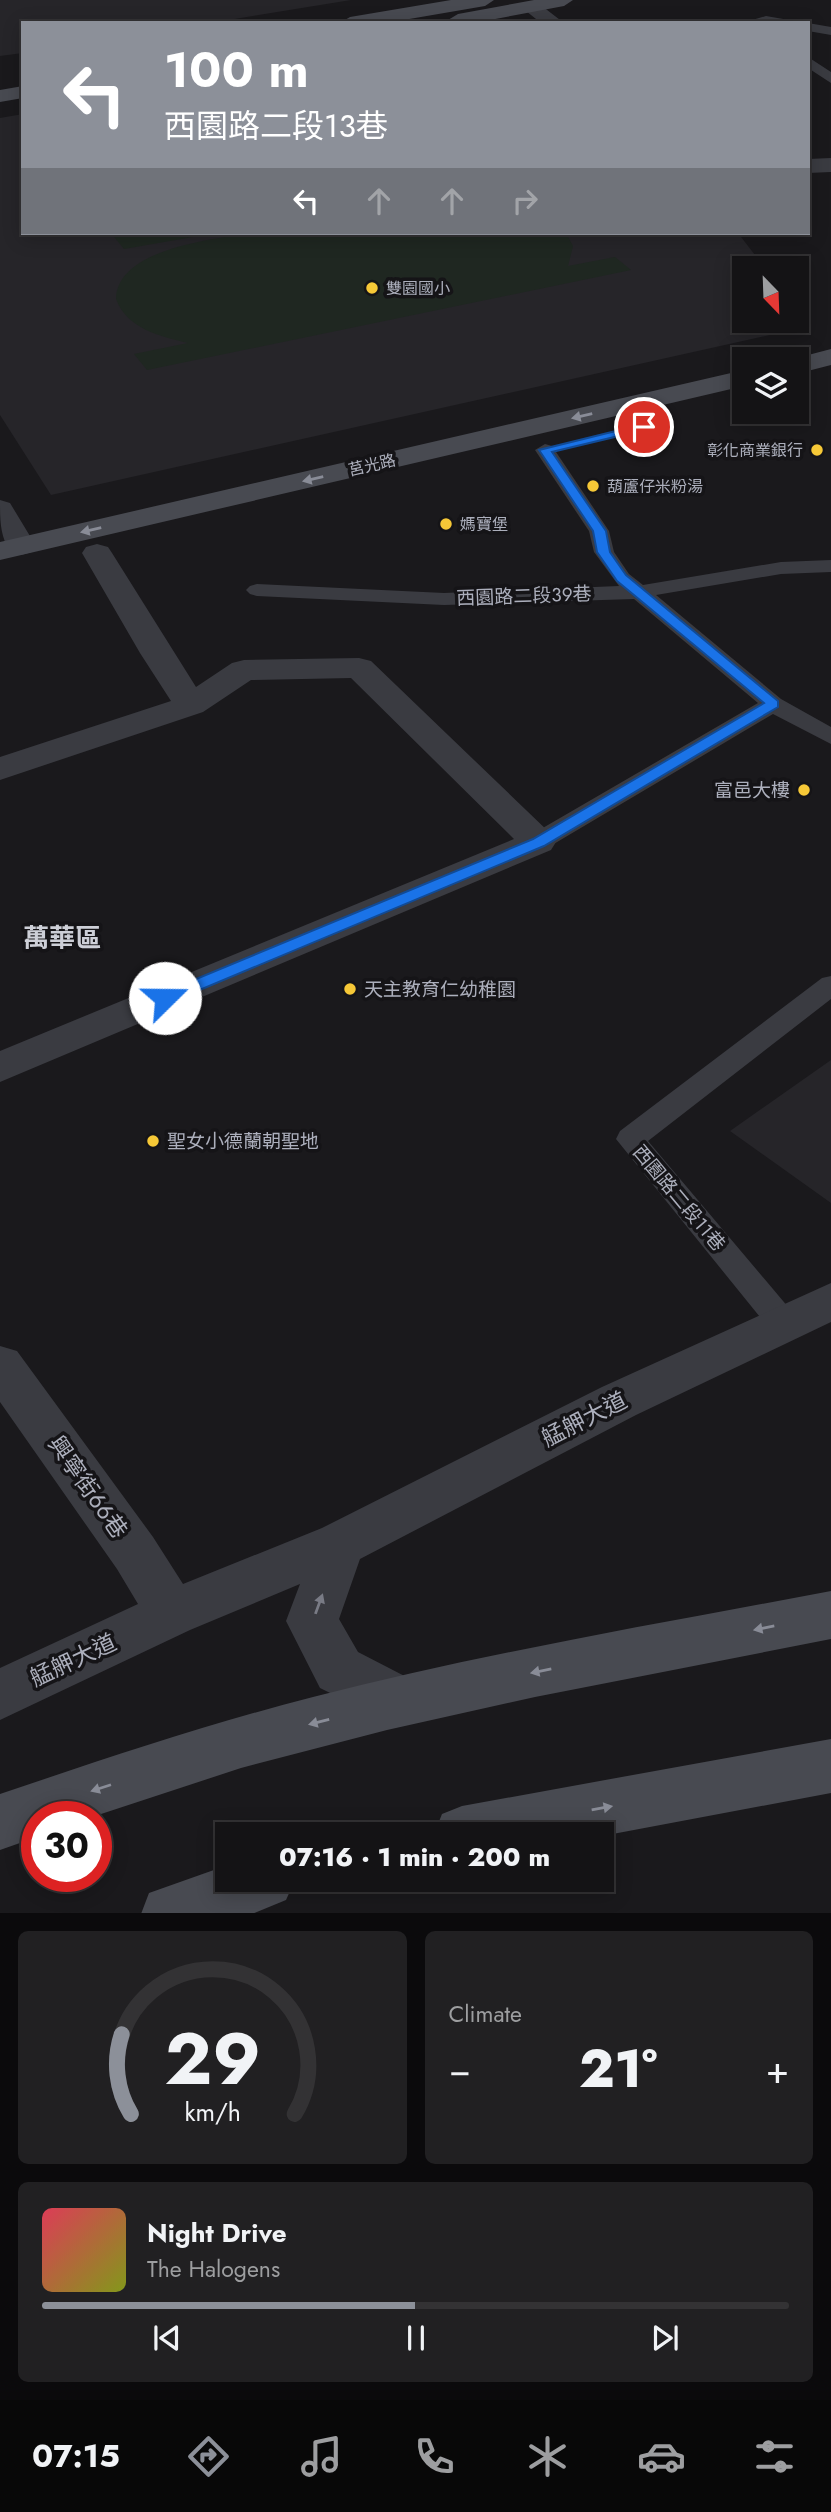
<!DOCTYPE html>
<meta charset="utf-8">
<style>
body{margin:0;font-family:Jost,"Noto Sans TC",sans-serif;background:#212022;color:#f1f3f6;height:100vh;display:flex;flex-direction:column;font-size:26px;white-space:nowrap}
*{box-sizing:border-box;margin:0}
p{font-size:23px;color:#9d9ea0}
.icon{flex:none;width:38px;height:38px;fill:none;stroke:currentColor;stroke-width:2;stroke-linecap:round;stroke-linejoin:round}
.map{position:relative;height:1913px;overflow:hidden}
.panel{display:flex;flex-direction:column;gap:18px;padding:18px;background:#0b0a0c;flex:1}
.panel>*{flex:none}
.top-card{position:absolute;left:21px;top:21px;width:789px;height:214px;border-radius:0px;box-shadow:0 4px 18px #0003,0 0 0 2px #333234;background:#8c9099;color:#fff;overflow:hidden}
.needle{width:46px;rotate:157deg}
.tools{position:absolute;left:732px;top:256px;display:grid;gap:14px}
.tools a{display:grid;place-items:center;width:77px;height:77px;border-radius:0px;background:#141315;box-shadow:0 4px 18px #0003,0 0 0 2px #333234;font-size:35px}
.speed{position:absolute;left:21px;top:1801px;display:flex;gap:14px;font-size:35px;font-weight:700;text-align:center}
.speed>*{display:grid;place-content:center;width:91px;height:91px;border-radius:50%;background:#141315;box-shadow:0 4px 18px #0003,0 0 0 2px #333234;line-height:1}
.speed .limit{border:10px solid #d22;background:#fff;color:#111}
.pin{position:absolute;display:grid;place-items:center;width:60px;height:60px;color:#fff;margin:-30px;border:4px solid #fff;border-radius:50%;box-shadow:0 2px 7px #0007}
.me{position:absolute;width:77px;margin:-38px;rotate:68deg;stroke-linejoin:round;filter:drop-shadow(0 0 5px #0008)}
.turn{display:flex;align-items:center;gap:24px;height:147px;padding:0 28px;font-size:32px}
.turn .icon{width:91px;height:91px;stroke-width:2.5}
.turn b{display:block;font-size:49px;line-height:60px}
.lanes{display:flex;align-items:center;height:66px;padding:0 28px;background:#0003;justify-content:center;gap:35px;direction:ltr}
.lanes .off{opacity:.35}
.big{font-size:52px;font-weight:800;line-height:1.1}
.panel .tile{flex:1;display:flex;flex-direction:column;justify-content:center;gap:10px;min-width:0;padding:0 24px;border-radius:10px;background:#212022}
.panel .dial{align-items:center;gap:0}
.dial svg{height:182px;overflow:visible;fill:none;stroke:#333234;stroke-width:7;stroke-linecap:round;text-anchor:middle}
.dial text{fill:#f1f3f6;stroke:none}
.song{display:flex;align-items:center;gap:21px}
.cover{width:84px;height:84px;border-radius:10px;background:linear-gradient(135deg,hsl(350 70% 55%),hsl(70 70% 35%))}
.played{height:7px;border-radius:4px;background:linear-gradient(90deg,#8c9099 50%,#333234 50%)}
.keys{display:flex;justify-content:space-around;direction:ltr}
.heat{display:flex;justify-content:space-between;align-items:center;font-size:38px;direction:ltr}
.panel .tiles{flex:1;display:grid;gap:18px;grid-template-columns:1fr 1fr}
.tile:last-child{grid-column:span 2}
.trip{position:absolute;left:215px;top:1822px;width:399px;height:70px;border-radius:0px;background:#141315;box-shadow:0 4px 18px #0003,0 0 0 2px #333234;font-weight:800;line-height:70px;text-align:center}
.menu{display:flex;height:112px;justify-content:space-around;align-items:center;background:#080808;color:#9d9ea0}
.menu .icon{width:49px;height:49px}
.menu .on{color:#8c9099}
.menu b{font-size:32px;color:#f1f3f6}
.map>svg:first-child{display:block}
</style>
<div class="map">
<svg width="831" height="1914" viewBox="0 0 831 1914">
<rect width="100%" height="100%" fill="#1a191c"/>
<path fill="#262529" d="M0 0H351L210 23H23V53L0 56Z
M23 114V233H738L765 268H744V320H796V309L810 326 51 495 0 415V118Z
M831 1060V1203L730 1131Z"/>
<path fill="#1f2721" d="M111 233H216L124 249Z
M248 233H566L573 246 568 266 615 257 631 270 147 370 134 354 188 343C160 336 127 329 116 299 117 249 211 240 248 233Z"/>
<g fill="none" stroke-linecap="round" stroke-linejoin="round">
<path fill="#3a3b41" fill-rule="evenodd" d="M766 16 789 20 790 23H742Z
M808 23 831 27V35L808 31Z
M808 57 831 72V83L808 68Z
M545 444 552 446 609 531 614 552 629 574 643 585 781 562 831 560V572L781 574 656 595 781 699 831 727V744L773 714 547 848 538 850 529 848 526 842 529 836 758 703 634 599 444 605 257 596 250 594 246 590 250 586 257 584 444 593 619 586 594 552 589 531 535 450Z
M831 976V999L648 1141 794 1314 799 1323 794 1332 783 1336 772 1332 616 1139 620 1131 822 978Z"/>
<path fill="#3a3b41" fill-rule="evenodd" d="M531 1 538 3 564 23H541L521 7Z
M831 158V172L808 173V159Z
M0 500 10 503 36 546 32 552 21 555 10 552C0 535 0 521 0 500Z
M97 544 108 547 112 553 196 687 232 663 244 660 359 658 371 661 551 834 556 842 551 850 0 1082V1051L514 839 351 678 251 680 203 712 0 780V757L171 701 140 653 82 553 86 547Z
M831 1283V1322L636 1415 360 1559 339 1619 358 1652 418 1683 426 1701 418 1719 399 1727 320 1688 286 1621 300 1584 190 1630 0 1720V1668L138 1604 117 1569 0 1402V1346L17 1351 153 1537 183 1584 322 1528 602 1387Z"/>
<path fill="#484a51" fill-rule="evenodd" d="M451 0H494L485 6 386 23H340L350 17Z
M534 0H573L564 6 474 23H450L448 20 458 14Z
M23 86V98L0 102V90Z
M831 349V365L796 374V359H793Z
M744 370V386L0 560V542Z
M831 1591V1639L535 1697 387 1730 241 1768 95 1816H37V1837L0 1850V1794C104 1759 207 1724 313 1697 484 1653 658 1624 831 1591Z
M831 1739V1793L602 1836 434 1834 442 1814 462 1806Z
M228 1865V1880H295L286 1900 252 1914H141L149 1893Z"/>
</g>
<defs><path id="oneway-solid" d="M-6-.8H1V-3.2L6.5 0L1 3.2V.8H-6Z" transform="scale(1.75)"/></defs>
<g fill="#898c97">
<use href="#oneway-solid" transform="translate(582 416) rotate(167)"/>
<use href="#oneway-solid" transform="translate(313 479) rotate(167)"/>
<use href="#oneway-solid" transform="translate(91 530) rotate(167)"/>
<use href="#oneway-solid" transform="translate(764 1628) rotate(169)"/>
<use href="#oneway-solid" transform="translate(541 1671) rotate(169)"/>
<use href="#oneway-solid" transform="translate(319 1722) rotate(166)"/>
<use href="#oneway-solid" transform="translate(101 1788) rotate(162)"/>
<use href="#oneway-solid" transform="translate(602 1808) rotate(-10)"/>
</g>
<use fill="#797b85" href="#oneway-solid" transform="translate(319 1604) rotate(-70)"/>
<path fill="#1a73e8" stroke="#114b97" stroke-width="2" d="M644 424 650 427 648 429 552 452 606 531 610 552 626 575 778 701V707L544 846 171 1002H160L157 998 160 994 533 839 764 703 617 581 597 552 593 531 539 450Z"/>
<g fill="#f6c837" stroke="#151417" stroke-width="2.5">
<circle cx="372" cy="288" r="7"/>
<circle cx="817" cy="450" r="7"/>
<circle cx="593" cy="486" r="7"/>
<circle cx="446" cy="524" r="7"/>
<circle cx="804" cy="790" r="7"/>
<circle cx="350" cy="989" r="7"/>
<circle cx="153" cy="1141" r="7"/>
</g>
<g text-anchor="middle" dominant-baseline="central" stroke-width="7" stroke-linejoin="round" paint-order="stroke">
<g font-size="16" fill="#acafbc" stroke="#151417" text-anchor="start">
<text x="386" y="288">雙園國小</text>
<text x="803" y="450" text-anchor="end">彰化商業銀行</text>
<text x="607" y="486">葫蘆仔米粉湯</text>
<text x="460" y="524">媽寶堡</text>
</g>
<g font-size="16" fill="#acafbc" stroke="#151417">
<text transform="translate(372 465) rotate(-13)">莒光路</text>
</g>
<g font-size="19" fill="#acafbc" stroke="#151417">
<text transform="translate(524 596) rotate(-2)">西園路二段39巷</text>
<text transform="translate(679 1198) rotate(50)">西園路二段11巷</text>
</g>
<g font-size="19" fill="#acafbc" stroke="#151417" text-anchor="start">
<text x="790" y="790" text-anchor="end">富邑大樓</text>
<text x="364" y="989">天主教育仁幼稚園</text>
<text x="167" y="1141">聖女小德蘭朝聖地</text>
</g>
<g font-size="23" fill="#acafbc" stroke="#151417">
<text transform="translate(584 1419) rotate(-27)">艋舺大道</text>
<text transform="translate(88 1487) rotate(55)">興寧街66巷</text>
<text transform="translate(73 1660) rotate(-25)">艋舺大道</text>
</g>
<g font-size="26" font-weight="bold" fill="#cdcfd7" stroke="#151417">
<text x="62" y="938">萬華區</text>
</g>
</g>
</svg>
<div class="tools">
<a><svg class="needle" viewBox="-14 -14 28 28"><path d="M0-13l5 13h-10z" fill="#e53935"/><path d="M0 13l5-13h-10z" fill="#9d9ea0"/></svg></a>
<a><svg class="icon" aria-label="layers" viewBox="0 0 24 24"><path d="M12 4l9 5-9 5-9-5zM3 14l9 5 9-5"/></svg></a>
</div>
<div class="speed"><div class="limit">30</div></div>
<div class="pin" style="left:644px;top:427px;background:#d93025"><svg class="icon" aria-label="arrive" viewBox="0 0 24 24"><path d="M6 21V4h12l-3 4 3 4H6"/></svg></div>
<svg class="me" style="left:165px;top:998px" viewBox="-20 -20 40 40"><circle r="19" fill="#fff"/><path d="M0-13L10 11 0 6-10 11z" fill="#1a73e8"/></svg>
<div class="trip">07:16 · 1 min · 200 m</div>
<div class="top-card">
<div class="turn"><svg class="icon" aria-label="left" viewBox="0 0 24 24"><path d="M17 20v-9H6M10 6l-5 5 5 5"/></svg><div><b>100 m</b>西園路二段13巷</div></div>
<div class="lanes"><svg class="icon" aria-label="left" viewBox="0 0 24 24"><path d="M17 20v-9H6M10 6l-5 5 5 5"/></svg><svg class="icon off" aria-label="ahead" viewBox="0 0 24 24"><path d="M12 20V5M6 11l6-6 6 6"/></svg><svg class="icon off" aria-label="ahead" viewBox="0 0 24 24"><path d="M12 20V5M6 11l6-6 6 6"/></svg><svg class="icon off" aria-label="right" viewBox="0 0 24 24"><path d="M7 20v-9h11M14 6l5 5-5 5"/></svg></div>
</div>
</div>
<section class="panel">
<div class="tiles">
<div class="tile dial"><svg viewBox="0 0 100 80">
<path d="M14 69A42 42 0 1 1 86 69"/>
<path d="M14 69A42 42 0 0 1 10 34" stroke="#8c9099"/>
<text x="50" y="56" font-size="32" font-weight="700">29</text>
<text x="50" y="72" font-size="11">km/h</text>
</svg></div>
<div class="tile"><p>Climate</p>
<div class="heat"><a>−</a><b class="big">21°</b><a>+</a></div>
</div>
<div class="tile">
<div class="song"><i class="cover"></i><div><b>Night Drive</b><p>The Halogens</p></div></div>
<div class="played"></div>
<div class="keys"><svg class="icon" aria-label="previous" viewBox="0 0 24 24"><path d="M18 5L8 12l10 7zM5 5v14"/></svg><svg class="icon" aria-label="pause" viewBox="0 0 24 24"><path d="M8 5v14M16 5v14"/></svg><svg class="icon" aria-label="next" viewBox="0 0 24 24"><path d="M6 5l10 7-10 7zM19 5v14"/></svg></div>
</div>
</div>
</section>
<nav class="menu">
<b>07:15</b>
<svg class="icon on" aria-label="directions" viewBox="0 0 24 24"><path d="M12 3l9 9-9 9-9-9zM9 14v-3h6M13 9l2 2-2 2"/></svg>
<svg class="icon" aria-label="music" viewBox="0 0 24 24"><path d="M9 18V5l10-2v13"/><circle cx="6" cy="18" r="3"/><circle cx="16" cy="16" r="3"/></svg>
<svg class="icon" aria-label="phone" viewBox="0 0 24 24"><path d="M5 4h4l2 5-3 2q2 4 5 5l2-3 5 2v4C11 20 4 13 5 4z"/></svg>
<svg class="icon" aria-label="climate" viewBox="0 0 24 24"><path d="M12 3v18M4 7l16 10M4 17L20 7"/></svg>
<svg class="icon" aria-label="car" viewBox="0 0 24 24"><path d="M5 17H2v-5l4-1 3-4h7l3 4 3 1v5h-3M9 17h6M6 11h13"/><circle cx="7" cy="17" r="2"/><circle cx="17" cy="17" r="2"/></svg>
<svg class="icon" aria-label="filters" viewBox="0 0 24 24"><path d="M4 7h16M4 17h16"/><circle cx="9" cy="7" r="2"/><circle cx="15" cy="17" r="2"/></svg>
</nav>
